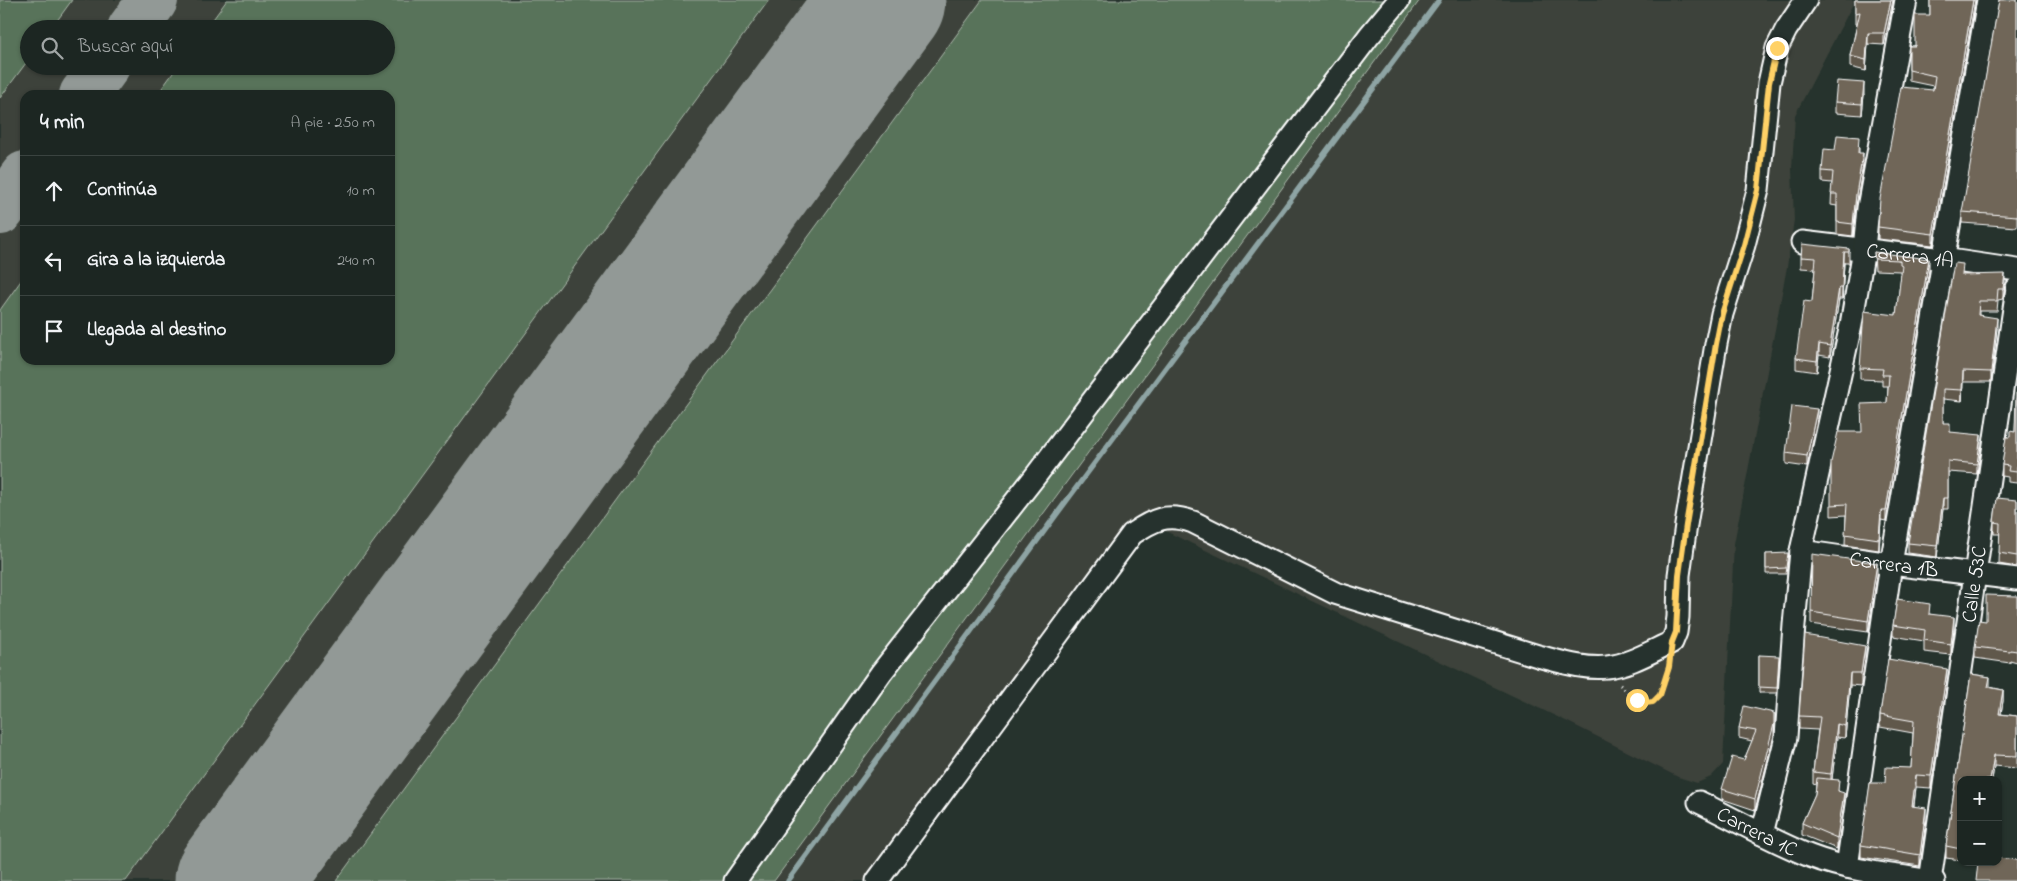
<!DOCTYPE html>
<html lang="es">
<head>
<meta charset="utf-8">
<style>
	:root { --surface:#1c2622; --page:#29322f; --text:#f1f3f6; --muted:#a0a5a5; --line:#3a4340 }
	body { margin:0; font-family:"Indie Flower",sans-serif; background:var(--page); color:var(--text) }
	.controls { position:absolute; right:15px; bottom:15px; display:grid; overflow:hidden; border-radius:10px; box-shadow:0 1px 4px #0004 }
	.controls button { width:45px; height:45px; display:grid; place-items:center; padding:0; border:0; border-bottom:1px solid var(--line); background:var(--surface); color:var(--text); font:25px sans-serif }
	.stop { position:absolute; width:15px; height:15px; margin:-11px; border:4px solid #ffd166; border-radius:50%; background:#fff }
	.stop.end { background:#ffd166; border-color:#fff; box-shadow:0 1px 5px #0008 }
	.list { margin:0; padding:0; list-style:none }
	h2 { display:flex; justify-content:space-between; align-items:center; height:65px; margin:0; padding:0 20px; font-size:21px }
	h2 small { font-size:16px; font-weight:400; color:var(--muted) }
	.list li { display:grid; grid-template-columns:32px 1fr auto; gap:15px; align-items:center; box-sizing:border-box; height:70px; padding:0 20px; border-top:1px solid var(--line) }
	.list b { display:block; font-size:19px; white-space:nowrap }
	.list em { font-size:16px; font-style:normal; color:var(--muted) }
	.icon { flex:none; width:28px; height:28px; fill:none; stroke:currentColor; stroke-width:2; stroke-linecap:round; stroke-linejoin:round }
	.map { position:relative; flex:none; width:2017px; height:881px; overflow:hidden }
	.search { position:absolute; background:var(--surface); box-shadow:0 1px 4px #0004; left:20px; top:20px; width:375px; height:55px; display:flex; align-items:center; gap:12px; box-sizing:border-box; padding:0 18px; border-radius:28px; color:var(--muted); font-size:19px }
	.panel { position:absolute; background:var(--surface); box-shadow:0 1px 4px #0004; left:20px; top:90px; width:375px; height:275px; border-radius:15px }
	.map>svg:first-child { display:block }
</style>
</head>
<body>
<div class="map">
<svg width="2017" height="881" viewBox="0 0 2017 881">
	<rect width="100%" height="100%" fill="#26332d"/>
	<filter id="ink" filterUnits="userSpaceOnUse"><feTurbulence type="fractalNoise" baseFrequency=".02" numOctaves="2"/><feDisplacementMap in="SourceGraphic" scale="10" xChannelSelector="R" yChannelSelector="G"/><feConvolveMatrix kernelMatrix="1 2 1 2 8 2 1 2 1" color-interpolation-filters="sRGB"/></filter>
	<g filter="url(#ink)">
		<!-- built -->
		<path fill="#3c423a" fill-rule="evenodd" d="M 0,0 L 1855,0 L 1795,115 L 1792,169 L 1794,220 L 1787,267 L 1734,544 L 1723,764 L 1711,777 L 1697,783 L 1678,777 L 1568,722 L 1163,530 L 1153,528 L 1145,532 L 889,881 L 0,881 ZM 29,29 L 386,29 L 386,66 L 29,66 ZM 25,95 L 390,95 L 390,360 L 25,360 Z"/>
		<!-- green -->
		<g fill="#58735a" stroke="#acb9ac">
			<polygon points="0,0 72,0 51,29 29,29 29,59 0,98"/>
			<polygon points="227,0 769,0 126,881 0,881 0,310 25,275 25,360 390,360 390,95 157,95 178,66 386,66 386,29 206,29"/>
			<polygon points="982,0 1420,0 774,881 336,881"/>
		</g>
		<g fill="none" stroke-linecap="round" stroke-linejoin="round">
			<!-- stream -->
			<polyline stroke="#8ea4a4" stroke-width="5.5" points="788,881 1059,511 1439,0"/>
			<!-- taxiway -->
			<g stroke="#929996" stroke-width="50">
				<polyline points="132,29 153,0"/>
				<polyline points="84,95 105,66"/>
				<polyline points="0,210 25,176"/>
			</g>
			<!-- runway -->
			<polyline stroke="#929996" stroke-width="125" points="237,881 883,0"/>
			<defs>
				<g id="minor">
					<path id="s1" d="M 1802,242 L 1943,259 L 2017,270"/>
					<path id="s2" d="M 1801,551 L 1891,564 L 2017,579"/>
					<path id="s3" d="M 1699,802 C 1736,820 1772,841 1810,856 C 1849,871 1893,875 1934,881"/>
					<polyline points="1762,834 1786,737 1794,625 1801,551 1851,325 1864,249 1868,208 1906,0"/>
					<polyline points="1847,867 1891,564 1988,0"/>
					<polyline points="735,881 881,673 1037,474 1369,36 1399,0"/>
					<path d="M 877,881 L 1132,534 C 1154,519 1167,513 1193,522 L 1335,593 L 1538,656 C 1558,661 1586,670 1607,667 C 1629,665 1652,651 1672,642 L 1676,632 L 1678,617 L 1679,575 L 1686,525 L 1716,344 L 1722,314 L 1744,245 L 1758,190 L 1769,83 L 1777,48 L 1786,30 L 1806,0"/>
					<path id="s4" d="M 1930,881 L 2017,288"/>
				</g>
			</defs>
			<!-- minor casing -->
			<use href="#minor" stroke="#fff" stroke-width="25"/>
			<!-- path -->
			<path stroke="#fff" stroke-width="3" stroke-dasharray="1 4" stroke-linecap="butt" d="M 1620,685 C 1626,690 1631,697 1638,701 C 1659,713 1666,679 1669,665"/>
			<!-- minor -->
			<use href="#minor" stroke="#26332d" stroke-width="21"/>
		</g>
		<!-- wall -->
		<g fill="#60584c" stroke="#fff">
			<polygon points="1855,0 1893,0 1884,45 1868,44 1866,71 1850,67 1850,56 1857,24 1855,24"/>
			<polygon points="1930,0 1975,0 1933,245 1878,239 1878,227 1933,90 1933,86 1909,81 1909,46 1915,46 1930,15"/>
			<polygon points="2017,0 2017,227 1962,223 1962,212"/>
			<polygon points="1864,95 1862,115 1835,113 1835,102"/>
			<polygon points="1859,148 1859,153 1863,164 1856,206 1853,236 1837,234 1837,206 1831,205 1832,183 1822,182 1822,171 1835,150"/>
			<polygon points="1849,249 1849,263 1844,263 1842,299 1839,299 1830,357 1819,355 1817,372 1796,369 1796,358 1812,302 1815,269 1801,268 1801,257"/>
			<polygon points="1874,252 1929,270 1886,521 1881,520 1879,550 1845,545 1846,515 1831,516 1831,505 1862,432 1887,403 1888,386 1882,386 1882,380 1860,379 1860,368 1896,315 1901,275 1900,275 1900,271 1875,270"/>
			<polygon points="1963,275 2005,284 2003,299 1998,300 1997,311 1979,311 1979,315 1997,328 1991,382 1963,382 1962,401 1943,399 1943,423 1950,432 1981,446 1977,474 1948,472 1948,509 1943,509 1937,557 1908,553 1908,543"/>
			<polygon points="2017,393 2017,483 2008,482 2008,477 2002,476 2002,465 2010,437 2015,432"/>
			<polygon points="1817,421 1807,467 1786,464 1786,453"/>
			<polygon points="2017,500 2017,567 1999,564 2000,534 1994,534 1994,522"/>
			<polygon points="1766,554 1788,559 1786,574 1766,574"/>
			<polygon points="1877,575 1868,632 1811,624 1811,612"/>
			<polygon points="2017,596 2017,663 2010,661 2010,663 1975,658 1975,647 1986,621"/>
			<polygon points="1930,614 1954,628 1951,655 1924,652 1924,641 1893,636 1893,625"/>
			<polygon points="1759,655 1779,661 1777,693 1759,693"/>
			<polygon points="1865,659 1861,686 1850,685 1845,738 1837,737 1832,779 1839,792 1844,804 1837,849 1802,835 1802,823 1815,794 1816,785 1813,784 1813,772 1818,730 1799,729 1799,716"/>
			<polygon points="1971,674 1990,677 1990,687 2003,690 2003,701 2001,714 2017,716 2017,768 1994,766 1992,780 1961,780 1961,860 1946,858 1946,846"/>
			<polygon points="1947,681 1931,788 1916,787 1914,806 1926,820 1920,866 1861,857 1861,845 1885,783 1911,768 1913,733 1880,727 1880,715"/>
			<polygon points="1774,723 1774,735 1755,810 1722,799 1722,789 1744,760 1752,741 1739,738 1739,728"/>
		</g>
		<!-- shaded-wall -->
		<g fill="#4e473e" stroke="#fff">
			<polygon points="1891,0 1893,0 1884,45 1884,33"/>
			<polygon points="1973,0 1975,0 1933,245 1933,234"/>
			<polygon points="1868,33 1868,44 1866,71 1866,60"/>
			<polygon points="1864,83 1864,95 1862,115 1862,104"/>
			<polygon points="1863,153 1863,164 1856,206 1853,236 1853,224 1856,194"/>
			<polygon points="1844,252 1844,263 1842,299 1842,288"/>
			<polygon points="1929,259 1929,270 1886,521 1886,510"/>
			<polygon points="2005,274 2005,284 2003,299 2003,289"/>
			<polygon points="1839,288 1839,299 1830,357 1830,346"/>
			<polygon points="1997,318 1997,328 1991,382 1991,372"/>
			<polygon points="1819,344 1819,355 1817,372 1817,361"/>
			<polygon points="1963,371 1963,382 1962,401 1962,390"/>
			<polygon points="1817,409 1817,421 1807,467 1807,456"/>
			<polygon points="1981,435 1981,446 1977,474 1977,464"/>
			<polygon points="1943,498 1943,509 1937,557 1937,546"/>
			<polygon points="1881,510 1881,520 1879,550 1879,539"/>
			<polygon points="1877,563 1877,575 1868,632 1868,621"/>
			<polygon points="1954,617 1954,628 1951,655 1951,644"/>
			<polygon points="1865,646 1865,659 1861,686 1861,673"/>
			<polygon points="1947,669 1947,681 1931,788 1931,776"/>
			<polygon points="1850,673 1850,685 1845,738 1845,726"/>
			<polygon points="2003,690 2003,701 1999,725 1999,714"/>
			<polygon points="1774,713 1774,735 1755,810 1755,799"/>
			<polygon points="1837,724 1837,737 1831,787 1831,774"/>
			<polygon points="1994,755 1994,766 1992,780 1990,780"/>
			<polygon points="1916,775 1916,787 1912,818 1912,806"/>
			<polygon points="1844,793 1844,804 1837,849 1837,838"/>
			<polygon points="1926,808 1926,820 1920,866 1920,855"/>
		</g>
		<!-- building -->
		<g fill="#706658" stroke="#fff">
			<polygon points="1855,0 1891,0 1884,33 1868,33 1866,60 1850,56 1860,12 1855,13"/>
			<polygon points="1930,0 1973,0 1933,234 1878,227 1880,199 1901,87 1933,90 1935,76 1909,70 1909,46 1915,46 1915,15 1930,15"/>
			<polygon points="1999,0 2017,0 2017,216 1962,212"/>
			<polygon points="1837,81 1864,83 1862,104 1835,102"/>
			<polygon points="1837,135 1859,137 1858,153 1863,153 1856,194 1853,224 1837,222 1837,194 1831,194 1833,172 1822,171 1824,149 1835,150"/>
			<polygon points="1802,244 1849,249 1849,252 1844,252 1842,288 1839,288 1830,346 1819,344 1817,361 1796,358 1804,301 1812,302 1816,258 1801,257"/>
			<polygon points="1874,252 1929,259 1886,510 1881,510 1879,539 1845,534 1847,504 1831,505 1831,462 1838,432 1862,432 1861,404 1887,403 1889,375 1882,375 1883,369 1860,368 1864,311 1896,315 1902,265 1900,264 1900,260 1875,259"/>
			<polygon points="1954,263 1963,264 1962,275 2005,274 2003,289 1998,289 1997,301 1979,301 1978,315 1997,318 1991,372 1963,371 1962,390 1943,389 1943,423 1950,423 1950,432 1981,435 1977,464 1948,461 1948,498 1943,498 1937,546 1908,543"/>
			<polygon points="2016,393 2017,393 2017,472 2008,471 2009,466 2002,465 2006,437 2010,437 2010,431 2015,432"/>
			<polygon points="1792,406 1817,409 1807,456 1786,453"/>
			<polygon points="1997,498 2017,500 2017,556 1999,553 2000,523 1994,522"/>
			<polygon points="1788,553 1786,568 1766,569 1766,554"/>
			<polygon points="1812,554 1877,563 1868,621 1811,612"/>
			<polygon points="1986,595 2017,596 2017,651 2010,650 2010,651 1975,647 1979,620 1986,621"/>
			<polygon points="1897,599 1930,604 1929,614 1954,617 1951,644 1924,640 1925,630 1893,625"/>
			<polygon points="1805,635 1865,646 1861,673 1850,673 1845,726 1837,724 1831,774 1813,772 1820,717 1799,716"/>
			<polygon points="1759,655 1779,656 1777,688 1759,687"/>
			<polygon points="1888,659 1947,669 1931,776 1916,775 1912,806 1926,808 1920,855 1861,845 1870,783 1885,783 1886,767 1911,768 1914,721 1880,715"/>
			<polygon points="1971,674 1990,677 1988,687 2003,690 1999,714 2017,716 2017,756 1994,755 1990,780 1961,780 1961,849 1946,846"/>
			<polygon points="1744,706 1774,713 1774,724 1755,799 1722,789 1732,757 1744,760 1756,731 1739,728"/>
			<polygon points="1817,778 1839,780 1838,791 1844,793 1837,838 1802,823 1815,794"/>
			<polygon points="1998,858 2017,860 2017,881 1976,881 1978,862 1998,862"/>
		</g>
	</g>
	<g fill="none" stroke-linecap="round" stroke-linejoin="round" filter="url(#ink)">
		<!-- route -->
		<polyline stroke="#ffd166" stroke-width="6" points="1637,700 1644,703 1653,702 1660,695 1669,667 1672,642 1676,632 1679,575 1686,525 1716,344 1722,314 1744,245 1758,190 1769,83 1777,48"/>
	</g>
	<g text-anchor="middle" stroke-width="4" stroke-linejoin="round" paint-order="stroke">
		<!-- street labels -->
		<g font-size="21" fill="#fff" stroke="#26332d">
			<text dy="7" stroke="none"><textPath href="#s1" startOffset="109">Carrera 1A</textPath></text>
			<text dy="7" stroke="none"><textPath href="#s2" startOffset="94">Carrera 1B</textPath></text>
			<text dy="7" stroke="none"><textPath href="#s4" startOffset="300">Calle 53C</textPath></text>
			<text dy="7" stroke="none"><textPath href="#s3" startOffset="65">Carrera 1C</textPath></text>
		</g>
	</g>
</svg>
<div class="controls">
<button>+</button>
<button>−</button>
</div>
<div class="stop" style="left:1637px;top:700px"></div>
<div class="stop end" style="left:1777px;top:48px"></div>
<div class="search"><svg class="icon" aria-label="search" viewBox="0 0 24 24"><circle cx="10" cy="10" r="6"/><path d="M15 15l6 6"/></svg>Buscar aquí</div>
<section class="panel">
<h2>4 min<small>A pie · 250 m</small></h2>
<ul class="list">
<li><svg class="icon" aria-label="ahead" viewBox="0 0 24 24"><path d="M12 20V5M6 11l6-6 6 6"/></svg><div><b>Continúa</b></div><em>10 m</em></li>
<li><svg class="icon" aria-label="left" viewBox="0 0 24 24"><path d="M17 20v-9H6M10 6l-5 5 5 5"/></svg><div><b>Gira a la izquierda</b></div><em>240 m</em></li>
<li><svg class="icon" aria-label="arrive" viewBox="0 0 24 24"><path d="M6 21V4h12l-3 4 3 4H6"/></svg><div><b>Llegada al destino</b></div></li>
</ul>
</section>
</div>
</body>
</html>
